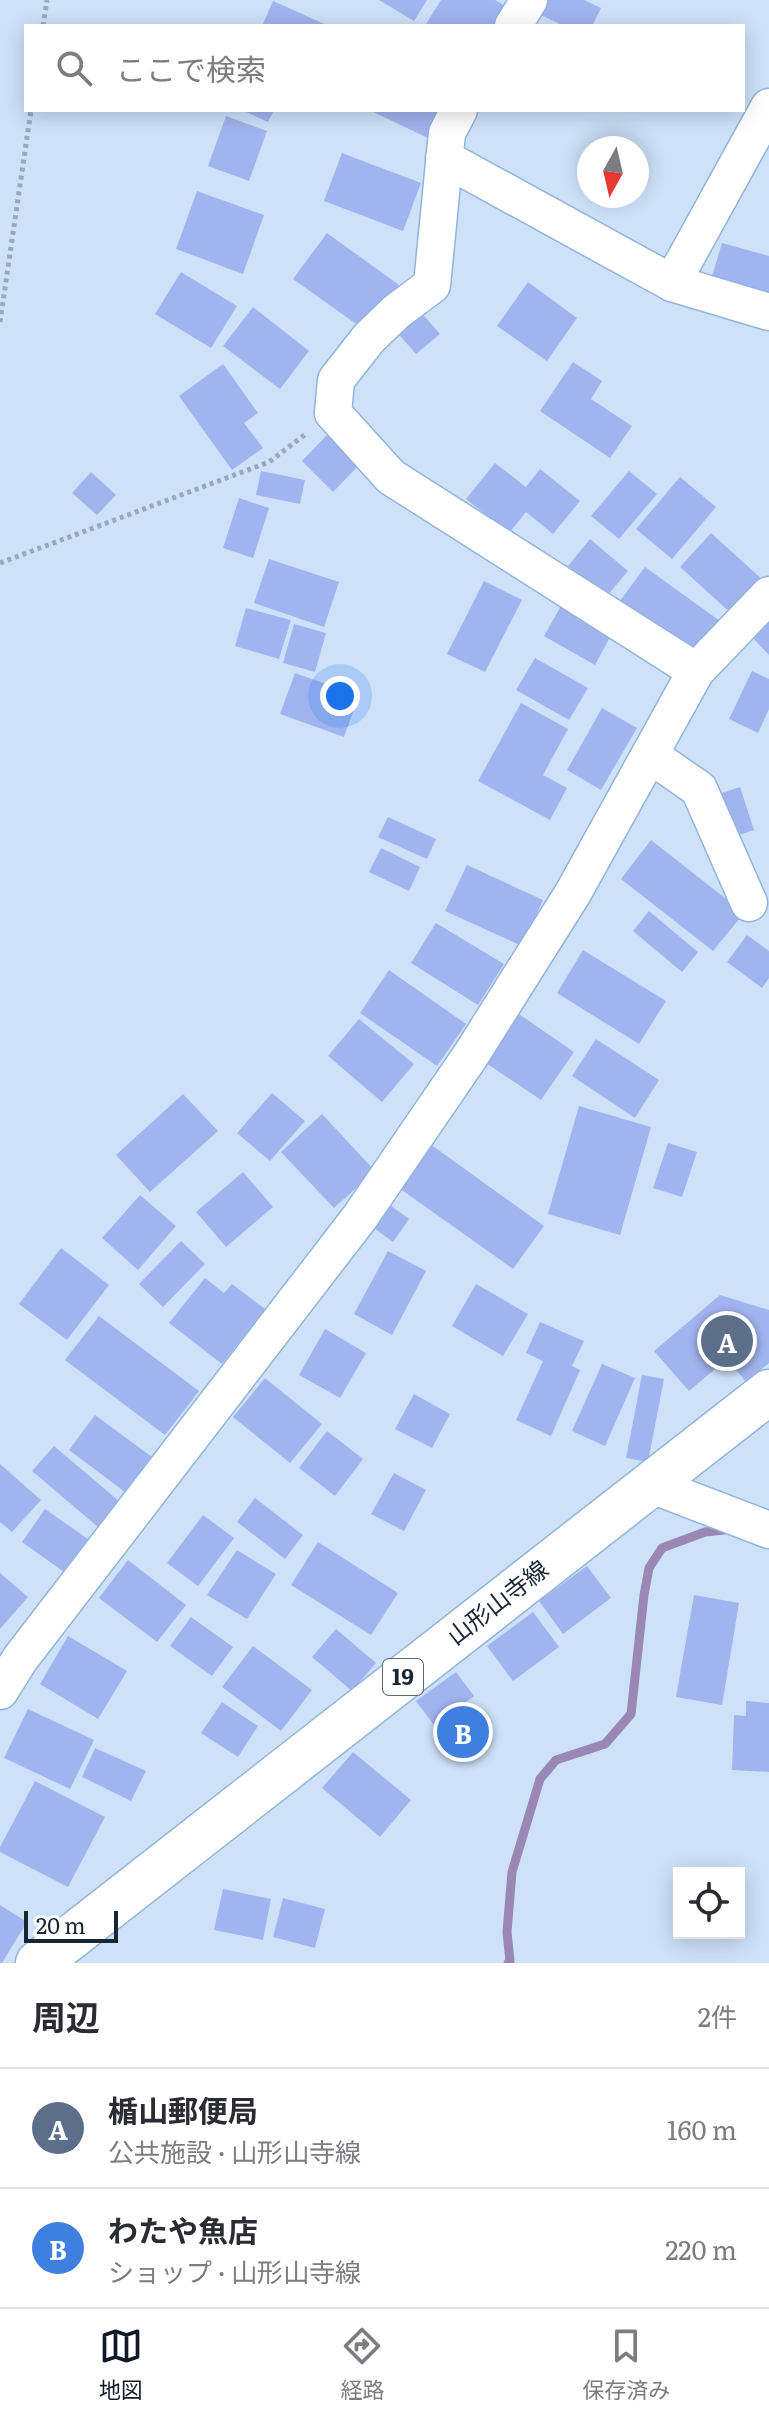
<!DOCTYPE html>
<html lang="ja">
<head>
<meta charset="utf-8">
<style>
	:root { --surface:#fff; --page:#f2f2f3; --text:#2b2b33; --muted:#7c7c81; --line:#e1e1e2; --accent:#111827 }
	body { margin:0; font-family:Literata,"Noto Sans JP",serif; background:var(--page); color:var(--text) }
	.controls { position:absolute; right:24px; bottom:24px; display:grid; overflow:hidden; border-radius:0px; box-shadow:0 4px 20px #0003 }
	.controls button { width:72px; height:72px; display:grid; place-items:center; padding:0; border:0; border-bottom:2px solid var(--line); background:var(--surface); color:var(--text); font:40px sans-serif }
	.compass { position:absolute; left:577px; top:136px; width:72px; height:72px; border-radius:50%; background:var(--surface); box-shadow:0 4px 20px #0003; rotate:188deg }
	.scale { position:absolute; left:24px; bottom:20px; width:94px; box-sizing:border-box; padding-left:8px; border:4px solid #192634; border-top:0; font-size:22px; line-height:28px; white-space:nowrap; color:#192634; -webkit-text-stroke:6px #fff; paint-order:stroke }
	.you { position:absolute; left:340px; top:696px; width:28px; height:28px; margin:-20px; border:6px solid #fff; border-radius:50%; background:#1a73e8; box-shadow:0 0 0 12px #1a73e833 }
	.badge { display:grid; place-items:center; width:52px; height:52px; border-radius:50%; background:var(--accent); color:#fff; font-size:26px; font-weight:700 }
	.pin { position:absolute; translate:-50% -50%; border:4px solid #fff; box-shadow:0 2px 8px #0006 }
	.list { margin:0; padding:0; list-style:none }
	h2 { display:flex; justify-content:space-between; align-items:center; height:104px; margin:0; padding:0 32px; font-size:34px }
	h2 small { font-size:26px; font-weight:400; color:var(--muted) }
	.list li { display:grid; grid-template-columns:52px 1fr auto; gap:24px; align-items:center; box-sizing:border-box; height:120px; padding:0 32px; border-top:2px solid var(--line) }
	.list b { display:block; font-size:30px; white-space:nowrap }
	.list p { margin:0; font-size:26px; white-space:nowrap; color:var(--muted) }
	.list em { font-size:26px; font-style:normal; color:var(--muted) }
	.icon { flex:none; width:44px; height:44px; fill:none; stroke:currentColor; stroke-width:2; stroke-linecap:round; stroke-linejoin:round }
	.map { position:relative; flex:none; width:769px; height:1963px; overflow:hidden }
	.search { position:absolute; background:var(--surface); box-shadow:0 4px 20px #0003; left:24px; right:24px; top:24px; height:88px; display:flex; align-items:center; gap:20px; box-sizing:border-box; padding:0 28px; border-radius:0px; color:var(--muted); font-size:30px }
	.sheet { height:344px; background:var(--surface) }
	nav { display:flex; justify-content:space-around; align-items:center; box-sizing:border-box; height:112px; border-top:2px solid var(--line); background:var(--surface); font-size:22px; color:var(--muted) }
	nav a { display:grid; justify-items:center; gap:4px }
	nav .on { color:var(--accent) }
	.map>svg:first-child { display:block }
</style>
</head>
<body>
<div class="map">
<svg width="769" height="1963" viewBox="0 0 769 1963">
	<rect width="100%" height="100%" fill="#cde2f9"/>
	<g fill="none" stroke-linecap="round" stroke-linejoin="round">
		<!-- stream -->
		<polyline stroke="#9b87b3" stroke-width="9" points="508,1963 510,1961 507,1932 512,1872 540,1779 556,1760 605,1744 631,1714 644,1595 649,1568 662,1548 705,1532 724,1530"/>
	</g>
	<!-- building -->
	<g fill="#a2b4ef">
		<polygon points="379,0 427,0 414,21"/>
		<polygon points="441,0 495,0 509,8 497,26 430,26 426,24"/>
		<polygon points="546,0 584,0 601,8 592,26 564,26 539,14"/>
		<polygon points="273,1 329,26 262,26"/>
		<polygon points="242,110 274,110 268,122"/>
		<polygon points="369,110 442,110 428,138"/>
		<polygon points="226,116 267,131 249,181 208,166"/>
		<polygon points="342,153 421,183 403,231 324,201"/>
		<polygon points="197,191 264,215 243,274 176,249"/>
		<polygon points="327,233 399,285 366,331 293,279"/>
		<polygon points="722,243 769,256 769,303 709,286"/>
		<polygon points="181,272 237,306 211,348 155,314"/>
		<polygon points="528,282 577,318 547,361 497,326"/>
		<polygon points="253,307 309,351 280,389 223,346"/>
		<polygon points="419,310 440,334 416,354 395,330"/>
		<polygon points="573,362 602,381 591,399 632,426 610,458 540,411"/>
		<polygon points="223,364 258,413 244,423 263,448 232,470 179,396"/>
		<polygon points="327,435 358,466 333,492 302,461"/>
		<polygon points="495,463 526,487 540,469 580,501 553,534 526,512 509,533 466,499"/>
		<polygon points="261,471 305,480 300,504 256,495"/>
		<polygon points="629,471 657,494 619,539 591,516"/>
		<polygon points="91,472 116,495 97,515 72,493"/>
		<polygon points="680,477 716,507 672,559 636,529"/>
		<polygon points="239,498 269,508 253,558 223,548"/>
		<polygon points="711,533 764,581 733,615 680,567"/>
		<polygon points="590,539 628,571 606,597 568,566"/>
		<polygon points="269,559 339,582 324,627 254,603"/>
		<polygon points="645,567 720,621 692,659 617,605"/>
		<polygon points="484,581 522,600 485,672 447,654"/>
		<polygon points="565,599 615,628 595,665 544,636"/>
		<polygon points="246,608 291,620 279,659 235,646"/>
		<polygon points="769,619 769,655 751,636"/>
		<polygon points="294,624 326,633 315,672 283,663"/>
		<polygon points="535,658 588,688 569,720 516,690"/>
		<polygon points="752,671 769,679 769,709 758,733 729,719"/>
		<polygon points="295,673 359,696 344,737 280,714"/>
		<polygon points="521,703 568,729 543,775 567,788 550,820 478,781"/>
		<polygon points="602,708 637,728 601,790 567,770"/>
		<polygon points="740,787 754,830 730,838 716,795"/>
		<polygon points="388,817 436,839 427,859 378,837"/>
		<polygon points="651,840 744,913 713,951 621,879"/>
		<polygon points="381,848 420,867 409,891 369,872"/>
		<polygon points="467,865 543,900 522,946 445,911"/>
		<polygon points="649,911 698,952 682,972 633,931"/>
		<polygon points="436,923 504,964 478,1005 411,963"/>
		<polygon points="747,935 769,951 769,978 762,988 727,962"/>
		<polygon points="583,950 666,1001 639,1044 557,993"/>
		<polygon points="389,970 466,1024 437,1066 360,1013"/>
		<polygon points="516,1012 574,1052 541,1100 483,1061"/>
		<polygon points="359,1019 414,1064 382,1102 328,1056"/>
		<polygon points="596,1039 659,1080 635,1118 572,1076"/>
		<polygon points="272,1093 305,1121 270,1161 237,1133"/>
		<polygon points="183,1094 218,1131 150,1192 116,1155"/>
		<polygon points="579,1106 651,1127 620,1235 548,1214"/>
		<polygon points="322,1114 375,1171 334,1208 281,1152"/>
		<polygon points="668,1143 697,1152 682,1197 653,1188"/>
		<polygon points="430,1144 544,1226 513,1269 399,1188"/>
		<polygon points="243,1172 273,1207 226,1247 196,1212"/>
		<polygon points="140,1195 176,1226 138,1270 102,1238"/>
		<polygon points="383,1200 409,1219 393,1242 367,1223"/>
		<polygon points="181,1241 205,1264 163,1307 139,1284"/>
		<polygon points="61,1248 109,1285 67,1340 19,1304"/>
		<polygon points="388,1251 426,1271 392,1335 354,1314"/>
		<polygon points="205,1278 224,1293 232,1284 265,1309 222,1364 169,1323"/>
		<polygon points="476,1284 528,1314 503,1356 452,1326"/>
		<polygon points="720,1295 769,1310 769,1363 746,1382 727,1359 689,1391 654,1351"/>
		<polygon points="99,1316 199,1391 165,1435 65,1360"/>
		<polygon points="540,1322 584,1341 572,1366 580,1370 551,1436 516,1420 543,1361 526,1353"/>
		<polygon points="325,1329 366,1353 340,1398 299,1375"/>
		<polygon points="602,1364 635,1378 605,1446 572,1431"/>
		<polygon points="642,1375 664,1379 648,1462 626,1458"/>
		<polygon points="265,1378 322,1424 290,1463 233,1417"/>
		<polygon points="414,1394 450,1414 432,1448 395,1429"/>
		<polygon points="95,1415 152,1457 125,1492 69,1450"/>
		<polygon points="327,1431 363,1459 335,1496 299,1468"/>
		<polygon points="54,1446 120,1502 98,1527 32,1471"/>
		<polygon points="0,1464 41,1500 12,1532 0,1522"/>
		<polygon points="394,1473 426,1490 404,1531 371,1514"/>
		<polygon points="255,1498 303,1535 285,1559 237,1522"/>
		<polygon points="45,1509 88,1539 64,1572 22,1542"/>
		<polygon points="203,1515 234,1538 198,1586 167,1563"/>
		<polygon points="318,1542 398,1593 371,1635 291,1585"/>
		<polygon points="237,1550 276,1574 247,1619 207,1595"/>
		<polygon points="128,1560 186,1605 157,1642 99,1598"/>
		<polygon points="587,1566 611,1598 563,1634 539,1601"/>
		<polygon points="0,1573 28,1597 0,1629"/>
		<polygon points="694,1595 739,1603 722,1705 676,1697"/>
		<polygon points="533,1612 559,1647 513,1681 487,1646"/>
		<polygon points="191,1617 233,1647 212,1676 170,1646"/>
		<polygon points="336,1629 376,1663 352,1691 312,1657"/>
		<polygon points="68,1636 127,1671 98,1719 40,1684"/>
		<polygon points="253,1646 312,1690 281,1731 222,1687"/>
		<polygon points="456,1672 474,1696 434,1725 416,1701"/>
		<polygon points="746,1701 769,1703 769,1772 732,1770 734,1715 746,1716"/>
		<polygon points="222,1702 258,1726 238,1757 201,1733"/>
		<polygon points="28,1709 94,1740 70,1789 4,1758"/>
		<polygon points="95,1748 146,1771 131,1801 82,1777"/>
		<polygon points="353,1752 411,1800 380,1837 322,1788"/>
		<polygon points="35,1781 105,1817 68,1887 0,1852 0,1847"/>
		<polygon points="223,1889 271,1899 263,1940 214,1930"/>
		<polygon points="283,1898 325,1909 315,1948 273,1937"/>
		<polygon points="0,1905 27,1922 2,1963 0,1963"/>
	</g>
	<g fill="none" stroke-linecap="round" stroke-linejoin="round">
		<defs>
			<g id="minor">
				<polyline points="513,26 529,0"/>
				<polyline points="459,110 447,133 432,285 396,312 369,338 336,380 333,413 391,477 696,671"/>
				<polyline points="444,158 672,283 769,312"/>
				<polyline points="672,283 769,107"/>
				<polyline points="650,755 699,789 749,903"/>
				<polyline points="649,1484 769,1530"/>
				<polyline points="0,1691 20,1659 360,1217 471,1055 573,893 696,671 769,595"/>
			</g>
			<polyline id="major" points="38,1963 769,1392"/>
		</defs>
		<!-- minor casing -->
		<use href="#minor" stroke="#93b4da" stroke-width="39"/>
		<!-- major casing -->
		<use href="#major" stroke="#93b4da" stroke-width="47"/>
		<!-- path -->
		<g stroke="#97a9bd" stroke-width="5" stroke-dasharray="4 4" stroke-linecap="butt">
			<polyline points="43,26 47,0"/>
			<polyline points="0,322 31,110"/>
			<polyline points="0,563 269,462 307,433"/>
		</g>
		<!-- minor -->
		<use href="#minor" stroke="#fff" stroke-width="36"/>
		<!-- major -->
		<use href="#major" stroke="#fff" stroke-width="44"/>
	</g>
	<g text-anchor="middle" stroke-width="6" stroke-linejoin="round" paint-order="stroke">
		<!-- shield labels -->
		<rect fill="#fff" stroke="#5e6771" stroke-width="2" x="383" y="1659" width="40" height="36" rx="6"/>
		<g font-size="22" font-weight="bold" fill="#192634">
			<text x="403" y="1685">19</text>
		</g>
		<!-- street labels -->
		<g font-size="24" fill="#192634" stroke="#fff">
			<text transform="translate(498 1603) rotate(-38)" y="8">山形山寺線</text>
		</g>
	</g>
</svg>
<div class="controls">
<button><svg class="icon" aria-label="locate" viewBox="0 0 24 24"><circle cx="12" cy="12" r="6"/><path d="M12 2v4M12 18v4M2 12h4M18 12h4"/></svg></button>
</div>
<svg class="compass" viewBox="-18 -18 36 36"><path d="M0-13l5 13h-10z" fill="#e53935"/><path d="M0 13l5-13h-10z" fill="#7c7c81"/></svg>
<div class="scale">20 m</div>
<div class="you"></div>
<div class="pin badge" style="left:727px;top:1341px;background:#5c6f8a">A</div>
<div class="pin badge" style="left:463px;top:1732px;background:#3f7fe0">B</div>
<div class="search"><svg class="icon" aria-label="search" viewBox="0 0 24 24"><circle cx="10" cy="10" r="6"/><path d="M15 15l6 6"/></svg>ここで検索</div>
</div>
<section class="sheet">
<h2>周辺<small>2件</small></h2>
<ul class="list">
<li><span class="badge" style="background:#5c6f8a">A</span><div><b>楯山郵便局</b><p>公共施設 · 山形山寺線</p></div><em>160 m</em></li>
<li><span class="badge" style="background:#3f7fe0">B</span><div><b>わたや魚店</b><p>ショップ · 山形山寺線</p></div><em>220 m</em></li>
</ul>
</section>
<nav>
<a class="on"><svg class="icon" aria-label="map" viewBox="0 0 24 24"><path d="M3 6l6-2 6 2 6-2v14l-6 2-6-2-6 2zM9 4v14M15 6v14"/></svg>地図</a>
<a><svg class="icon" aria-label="directions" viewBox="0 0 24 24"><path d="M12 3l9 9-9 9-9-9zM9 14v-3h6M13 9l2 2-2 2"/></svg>経路</a>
<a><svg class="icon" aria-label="saved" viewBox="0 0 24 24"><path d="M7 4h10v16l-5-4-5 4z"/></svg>保存済み</a>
</nav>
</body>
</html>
